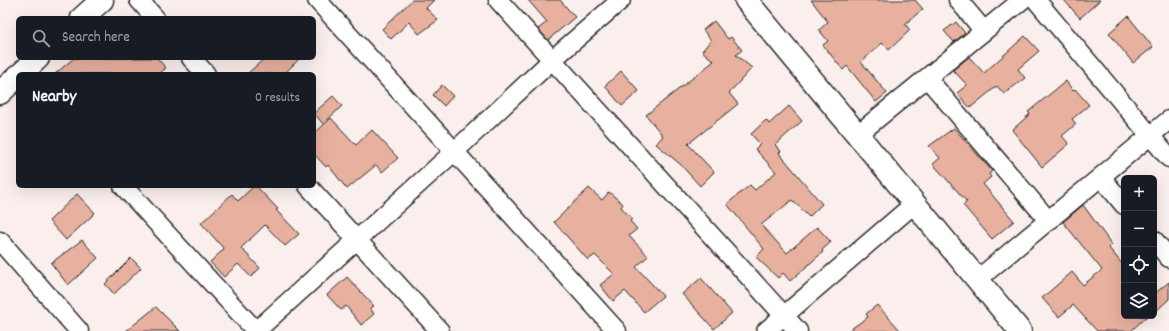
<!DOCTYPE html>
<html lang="en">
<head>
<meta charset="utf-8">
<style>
	:root { --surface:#171b24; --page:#20242c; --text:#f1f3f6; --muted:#9ea1a6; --line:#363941 }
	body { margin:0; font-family:Dekko,sans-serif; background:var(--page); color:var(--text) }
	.controls { position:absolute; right:12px; bottom:12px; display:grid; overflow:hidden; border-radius:6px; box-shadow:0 4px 16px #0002 }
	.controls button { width:36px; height:36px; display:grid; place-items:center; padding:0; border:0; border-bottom:1px solid var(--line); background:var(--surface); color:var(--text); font:20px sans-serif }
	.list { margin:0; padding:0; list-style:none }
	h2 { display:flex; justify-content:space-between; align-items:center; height:52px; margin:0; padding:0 16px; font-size:17px }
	h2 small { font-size:13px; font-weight:400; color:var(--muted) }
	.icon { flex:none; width:22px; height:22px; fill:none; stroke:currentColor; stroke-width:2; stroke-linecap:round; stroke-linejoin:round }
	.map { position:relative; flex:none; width:1169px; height:331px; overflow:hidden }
	.search { position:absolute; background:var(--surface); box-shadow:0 4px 16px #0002; left:16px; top:16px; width:300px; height:44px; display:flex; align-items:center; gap:10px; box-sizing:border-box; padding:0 14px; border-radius:6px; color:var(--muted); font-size:15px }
	.panel { position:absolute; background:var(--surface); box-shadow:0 4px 16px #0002; left:16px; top:72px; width:300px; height:116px; border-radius:6px }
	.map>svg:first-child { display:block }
</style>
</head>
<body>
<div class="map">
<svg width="1169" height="331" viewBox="0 0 1169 331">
	<rect width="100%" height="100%" fill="#faefec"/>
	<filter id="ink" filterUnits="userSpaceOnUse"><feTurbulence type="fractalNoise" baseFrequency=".025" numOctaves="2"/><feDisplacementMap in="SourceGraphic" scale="8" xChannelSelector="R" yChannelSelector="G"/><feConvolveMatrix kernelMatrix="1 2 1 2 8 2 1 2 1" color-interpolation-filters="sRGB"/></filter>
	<g filter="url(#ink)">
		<!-- building -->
		<g fill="#e8b09f" stroke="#2b2b2b">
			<polygon points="412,0 434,0 426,8 438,20 419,34 409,22 391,39 382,29"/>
			<polygon points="528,0 560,0 575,17 548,40 538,29 547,22"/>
			<polygon points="811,0 915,0 923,9 905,24 910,30 889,50 882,43 861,62 887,93 876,102 847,66 843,70 823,45 828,41 819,30 828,22"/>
			<polygon points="1064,0 1100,0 1080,18"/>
			<polygon points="1128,16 1153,47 1133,63 1109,33"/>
			<polygon points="714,21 728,39 731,37 742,50 736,55 752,68 729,93 738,104 688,144 714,172 700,186 680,164 656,144 663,136 646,115 714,61 702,51 711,40 703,30"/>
			<polygon points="956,22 965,33 954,42 944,31"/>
			<polygon points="1025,36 1039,51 1018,69 1025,78 1004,94 997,86 970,108 957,93 967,85 953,70 969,57 984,73"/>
			<polygon points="74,58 157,58 166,68 159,74 55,74"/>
			<polygon points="265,58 300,58 284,74 247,74"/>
			<polygon points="621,71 639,91 622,106 605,86"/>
			<polygon points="1066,81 1073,91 1075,89 1089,105 1072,119 1076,124 1062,136 1069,144 1042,167 1012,130 1030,114 1028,112"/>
			<polygon points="442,85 453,96 444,106 433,95"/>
			<polygon points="333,96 342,106 323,124 314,113"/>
			<polygon points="789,106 802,121 775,145 781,151 779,153 822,204 809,217 792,200 761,225 787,253 817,227 831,242 822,250 823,252 790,281 783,273 778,278 756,257 764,249 727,204 750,185 755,190 776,172 755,149 760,144 751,134 766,120 769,124"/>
			<polygon points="331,118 356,145 372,130 398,158 382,172 376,165 347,189 328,165 326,167 314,154 314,134"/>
			<polygon points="954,128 992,171 989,174 991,177 983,184 1014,221 992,239 963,205 967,202 933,164 940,158 929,146"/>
			<polygon points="254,186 256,186 278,209 276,210 299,234 285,246 265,225 241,248 260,268 251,277 238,264 224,277 210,262 224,249 201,223 232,194 238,201"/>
			<polygon points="589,188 602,200 609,192 623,204 621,207 632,219 630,221 637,229 629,236 648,256 636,267 663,296 644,312 625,291 613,301 600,285 614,274 595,255 588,260 554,222"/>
			<polygon points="77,194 95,213 66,240 49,221"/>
			<polygon points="1083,205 1112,245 1109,248 1124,266 1124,316 1147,316 1131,331 1097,331 1073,305 1059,317 1042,298 1072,272 1083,285 1102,270 1063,222"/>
			<polygon points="82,240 98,258 68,285 51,263"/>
			<polygon points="131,258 141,268 114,294 105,284"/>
			<polygon points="347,277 374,306 370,308 374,314 361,325 346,306 341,310 327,295"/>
			<polygon points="701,278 732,313 714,329 682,294"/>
			<polygon points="1169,282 1169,299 1154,313 1154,294"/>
			<polygon points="877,305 901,331 848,331 868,317 866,314"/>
			<polygon points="156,307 180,331 126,331"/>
		</g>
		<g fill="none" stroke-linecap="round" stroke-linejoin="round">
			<defs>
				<g id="minor">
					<polyline points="139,0 155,18"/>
					<polyline points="317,0 617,331"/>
					<polyline points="498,0 798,331"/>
					<polyline points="958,0 984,31"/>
					<polyline points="1036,0 1169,158"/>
					<polyline points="191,58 206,74"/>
					<polyline points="927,78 1049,221"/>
					<polyline points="857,135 1022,0"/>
					<polyline points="1101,177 1124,205"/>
					<polyline points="123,186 256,331"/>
					<polyline points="308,186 440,331"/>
					<polyline points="1154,240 1169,258"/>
					<polyline points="0,241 79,331"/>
					<polyline points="978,279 1169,120"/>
					<polyline points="256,331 455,151 553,59 621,0"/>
					<polyline points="766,331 914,204"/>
				</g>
				<g id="tertiary">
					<polyline points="746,0 1020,331"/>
					<polyline points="82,18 102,0"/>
					<polyline points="21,74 38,58"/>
					<polyline points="0,93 18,76"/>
				</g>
			</defs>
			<!-- minor casing -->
			<use href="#minor" stroke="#2b2b2b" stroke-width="21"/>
			<!-- tertiary casing -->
			<use href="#tertiary" stroke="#2b2b2b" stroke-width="25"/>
			<!-- minor -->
			<use href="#minor" stroke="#fff" stroke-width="18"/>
			<!-- tertiary -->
			<use href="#tertiary" stroke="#fff" stroke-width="22"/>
		</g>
	</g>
</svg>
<div class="controls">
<button>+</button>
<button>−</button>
<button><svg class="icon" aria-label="locate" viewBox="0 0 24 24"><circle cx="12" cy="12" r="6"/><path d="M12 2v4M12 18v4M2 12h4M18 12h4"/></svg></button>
<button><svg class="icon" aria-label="layers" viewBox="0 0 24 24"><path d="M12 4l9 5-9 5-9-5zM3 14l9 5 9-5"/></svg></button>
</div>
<div class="search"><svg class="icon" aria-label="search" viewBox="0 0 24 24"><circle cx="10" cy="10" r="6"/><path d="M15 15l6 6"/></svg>Search here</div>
<section class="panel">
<h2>Nearby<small>0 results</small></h2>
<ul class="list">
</ul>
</section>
</div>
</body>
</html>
